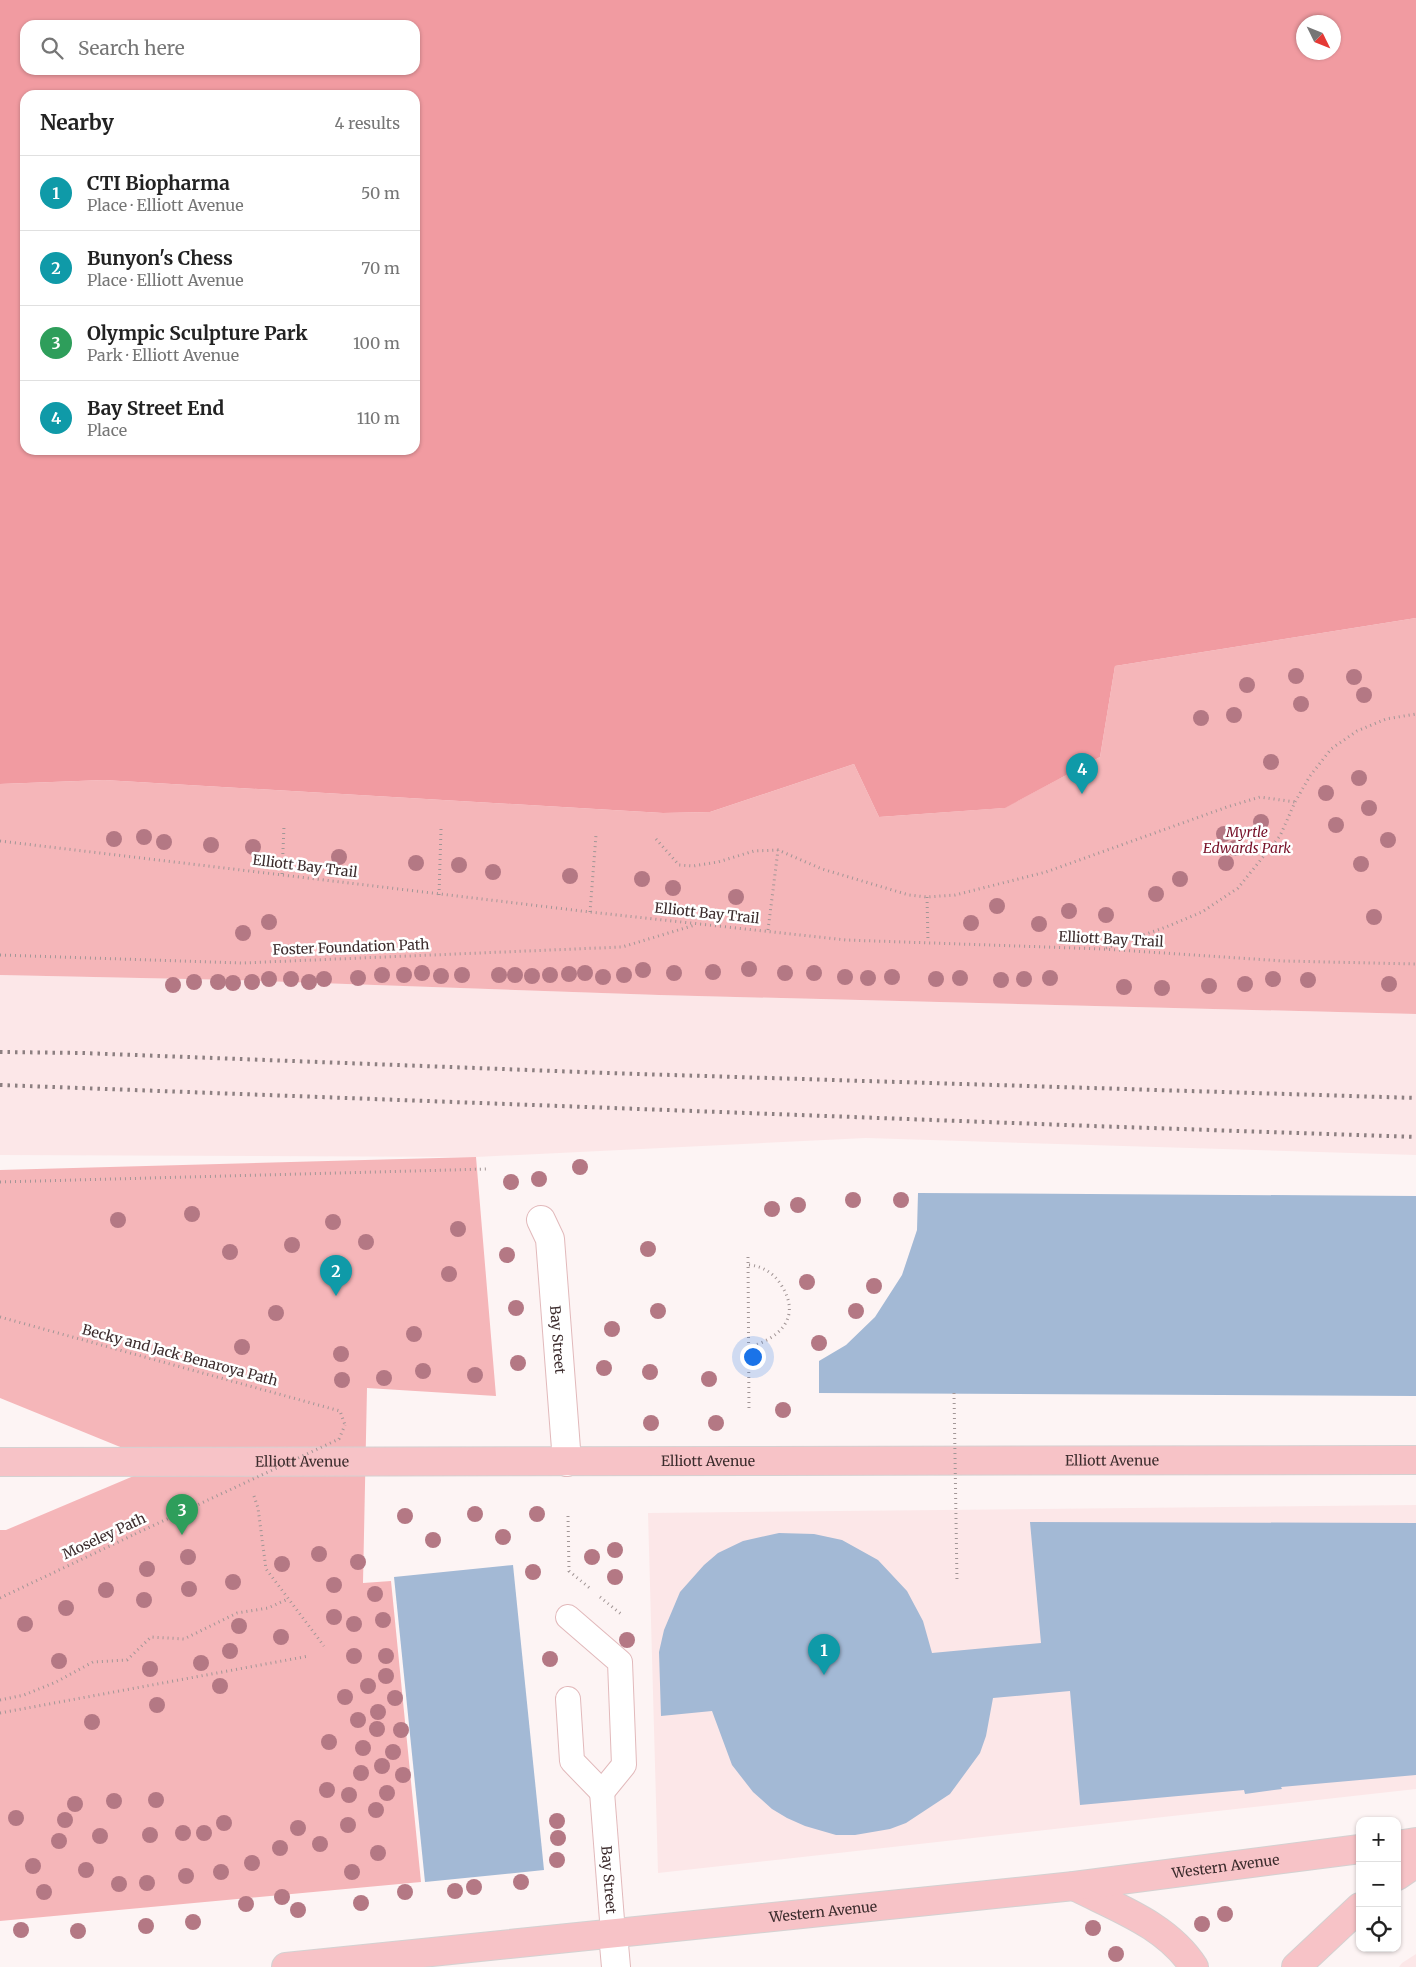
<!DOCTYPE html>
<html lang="en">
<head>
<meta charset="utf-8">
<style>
	:root { --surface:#fff; --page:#f2f2f2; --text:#222; --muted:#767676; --line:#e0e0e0; --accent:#0b8043 }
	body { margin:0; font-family:Merriweather,serif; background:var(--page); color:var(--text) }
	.controls { position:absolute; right:15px; bottom:15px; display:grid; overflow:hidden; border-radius:10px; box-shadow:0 1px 4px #0004 }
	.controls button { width:45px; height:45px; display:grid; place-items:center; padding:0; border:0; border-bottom:1px solid var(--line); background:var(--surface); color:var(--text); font:25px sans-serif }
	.compass { position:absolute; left:1296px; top:15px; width:45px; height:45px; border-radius:50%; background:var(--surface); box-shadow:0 1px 4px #0004; rotate:133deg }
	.you { position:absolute; left:752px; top:1356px; width:18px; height:18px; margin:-12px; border:4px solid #fff; border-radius:50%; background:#1a73e8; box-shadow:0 0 0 8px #1a73e833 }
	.badge { display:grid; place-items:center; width:32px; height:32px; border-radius:50%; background:var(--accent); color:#fff; font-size:16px; font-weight:700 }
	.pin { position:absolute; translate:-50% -41px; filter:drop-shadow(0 1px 2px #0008) }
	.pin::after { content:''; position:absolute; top:26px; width:18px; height:15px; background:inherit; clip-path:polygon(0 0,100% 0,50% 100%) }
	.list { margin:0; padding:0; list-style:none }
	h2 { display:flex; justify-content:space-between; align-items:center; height:65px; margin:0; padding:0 20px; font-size:21px }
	h2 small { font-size:16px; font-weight:400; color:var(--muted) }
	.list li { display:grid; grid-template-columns:32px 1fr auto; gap:15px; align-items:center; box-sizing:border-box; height:75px; padding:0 20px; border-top:1px solid var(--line) }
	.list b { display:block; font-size:19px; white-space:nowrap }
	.list p { margin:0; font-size:16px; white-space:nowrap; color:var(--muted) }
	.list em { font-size:16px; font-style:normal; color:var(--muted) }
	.icon { flex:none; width:28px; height:28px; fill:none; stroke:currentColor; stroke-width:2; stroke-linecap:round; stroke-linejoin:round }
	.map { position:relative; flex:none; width:1416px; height:1967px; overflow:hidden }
	.search { position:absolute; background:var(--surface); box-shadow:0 1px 4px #0004; left:20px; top:20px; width:400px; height:55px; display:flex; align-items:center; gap:12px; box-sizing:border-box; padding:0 18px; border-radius:15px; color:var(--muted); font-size:19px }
	.panel { position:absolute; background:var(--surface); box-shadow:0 1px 4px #0004; left:20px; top:90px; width:400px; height:365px; border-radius:15px }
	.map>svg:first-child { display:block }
</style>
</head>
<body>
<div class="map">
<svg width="1416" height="1967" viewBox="0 0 1416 1967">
	<rect width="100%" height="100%" fill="#fdf4f4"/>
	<!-- built -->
	<g fill="#fce7e8">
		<polygon points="0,975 234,980 659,995 1416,1014 1416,1155 866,1138 476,1157 0,1155"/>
		<polygon points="1416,1505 1416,1789 658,1873 648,1513"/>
		<polygon points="1416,1954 1416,1967 1399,1967 1402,1963"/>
	</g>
	<!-- green -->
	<g fill="#f5b6b9">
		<polygon points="1416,618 1416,1014 659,995 234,980 0,975 0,784 104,780 663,813 710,812 854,764 879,817 1004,808 1100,757 1115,666"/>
		<polygon points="476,1157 496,1396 367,1388 363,1583 391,1581 421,1882 0,1921 0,1530 6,1530 162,1464 0,1398 0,1170"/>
	</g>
	<!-- water -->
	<path fill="#f19ba1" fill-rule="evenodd" d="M 0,0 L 1416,0 L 1416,618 L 1115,666 L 1100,757 L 1005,808 L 879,817 L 854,764 L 710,812 L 663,813 L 104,780 L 0,784 ZM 1304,22 L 1334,22 L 1334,52 L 1304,52 ZM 25,25 L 415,25 L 415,70 L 25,70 ZM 25,95 L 415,95 L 415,450 L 25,450 Z"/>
	<!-- building -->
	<g fill="#a3b9d5">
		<polygon points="918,1193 1416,1196 1416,1396 819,1393 819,1361 846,1345 875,1317 902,1275 917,1230"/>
		<polygon points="1030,1522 1416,1523 1416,1775 1281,1787 1282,1789 1245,1794 1244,1790 1080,1805 1070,1691 993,1698 986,1736 980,1753 950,1794 906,1823 890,1829 855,1835 836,1835 805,1826 787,1818 772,1809 753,1792 732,1765 712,1711 661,1716 659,1652 664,1630 680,1592 704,1565 718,1553 743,1541 779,1533 814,1534 842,1540 878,1560 907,1591 923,1621 932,1653 1041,1643"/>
		<polygon points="513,1565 544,1870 425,1882 394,1577"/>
	</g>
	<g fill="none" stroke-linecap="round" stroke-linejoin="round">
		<defs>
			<g id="lane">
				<polyline points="568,1617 620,1662 624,1765 602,1792"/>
				<polyline points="568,1699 572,1761 602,1792"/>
				<path id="s1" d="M 602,1792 L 613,1933"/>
			</g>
			<g id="street">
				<path id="s2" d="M 541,1220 L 550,1239 L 567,1462"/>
				<polyline points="613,1933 616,1967"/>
			</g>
			<g id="primary">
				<path id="s3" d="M 0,1462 L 1416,1460"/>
				<polyline points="1397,1845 1416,1842"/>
				<polyline points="1397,1876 1416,1863"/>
				<path d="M 1074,1886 C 1117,1908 1167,1925 1194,1967"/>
				<path id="s4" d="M 286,1967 L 1074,1886 L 1360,1849"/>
				<polyline points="1296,1967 1360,1907"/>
			</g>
		</defs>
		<!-- lane casing -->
		<use href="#lane" stroke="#e2b9bb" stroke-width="26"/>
		<!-- street casing -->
		<use href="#street" stroke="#e2b9bb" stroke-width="30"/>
		<!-- primary casing -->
		<use href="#primary" stroke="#d4d1d1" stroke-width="30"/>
		<!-- path -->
		<g stroke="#a29696" stroke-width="3" stroke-dasharray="1 4" stroke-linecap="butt">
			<polyline points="656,839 679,865 693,866 718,862 754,851 778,850 822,869 909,895 927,897 955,895 1046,872 1227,807 1260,797 1295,802"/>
			<polyline points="0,841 590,912 846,940 1103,949 1284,961 1416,964"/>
			<polyline points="282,874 284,826"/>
			<polyline points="439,895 441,829"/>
			<polyline points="927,897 928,942"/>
			<polyline points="590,912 596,835"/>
			<polyline points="768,930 778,850"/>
			<polyline points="1106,948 1166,927 1202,912 1238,888 1280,836 1295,802 1310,776 1331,749 1357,731 1386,719 1416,714"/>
			<polyline points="0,955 242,963 622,947 695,925"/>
			<polyline points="0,1182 488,1169"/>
			<polyline points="748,1257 749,1412"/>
			<path d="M 749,1265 C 764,1266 776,1275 783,1288 C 801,1319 778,1339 749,1347"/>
			<polyline points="0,1317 340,1411 345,1425"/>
			<polyline points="254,1496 258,1508 266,1569 324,1646"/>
			<polyline points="568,1516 569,1571 592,1590"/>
			<polyline points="600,1597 621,1614"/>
			<polyline points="0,1598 135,1534"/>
			<polyline points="0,1700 24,1695 56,1682 93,1662 127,1660 151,1637 184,1639 237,1613 268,1608 288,1599"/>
			<polyline points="0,1713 309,1656"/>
		</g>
		<!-- lane -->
		<use href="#lane" stroke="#fff" stroke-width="24"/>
		<!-- street -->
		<use href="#street" stroke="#fff" stroke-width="28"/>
		<!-- primary -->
		<use href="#primary" stroke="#f7c3c7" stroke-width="28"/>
		<!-- rail -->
		<g stroke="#8c7f80" stroke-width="4" stroke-dasharray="2.5 5" stroke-linecap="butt">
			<polyline points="0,1052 82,1053 607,1073 1416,1098"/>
			<polyline points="0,1085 1093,1126 1416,1137"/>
		</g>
		<!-- path-bridge -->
		<g stroke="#a29696" stroke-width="3" stroke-dasharray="1 4" stroke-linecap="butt">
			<polyline points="954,1393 957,1582"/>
			<polyline points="135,1534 339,1439 345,1425"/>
		</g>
	</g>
	<!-- trees -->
	<g fill="#b47884">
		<circle cx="1296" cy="676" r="8"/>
		<circle cx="1354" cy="677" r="8"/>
		<circle cx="1247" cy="685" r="8"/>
		<circle cx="1364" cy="695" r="8"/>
		<circle cx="1301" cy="704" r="8"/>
		<circle cx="1234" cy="715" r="8"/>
		<circle cx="1201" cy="718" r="8"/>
		<circle cx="1271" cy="762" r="8"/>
		<circle cx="1359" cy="778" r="8"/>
		<circle cx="1326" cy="793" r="8"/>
		<circle cx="1369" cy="808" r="8"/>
		<circle cx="1261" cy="822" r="8"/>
		<circle cx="1336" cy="825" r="8"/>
		<circle cx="1224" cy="834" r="8"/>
		<circle cx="144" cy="837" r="8"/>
		<circle cx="114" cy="839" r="8"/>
		<circle cx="1388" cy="840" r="8"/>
		<circle cx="164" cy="842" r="8"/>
		<circle cx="211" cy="845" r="8"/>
		<circle cx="253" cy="847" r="8"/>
		<circle cx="1235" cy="848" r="8"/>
		<circle cx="339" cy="857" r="8"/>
		<circle cx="416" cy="863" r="8"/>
		<circle cx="1226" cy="863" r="8"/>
		<circle cx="1361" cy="864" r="8"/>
		<circle cx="459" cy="865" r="8"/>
		<circle cx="493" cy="872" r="8"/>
		<circle cx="570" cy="876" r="8"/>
		<circle cx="642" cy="879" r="8"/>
		<circle cx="1180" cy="879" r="8"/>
		<circle cx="673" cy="888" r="8"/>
		<circle cx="1156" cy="894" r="8"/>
		<circle cx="736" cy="897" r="8"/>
		<circle cx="997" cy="906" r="8"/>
		<circle cx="1069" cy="911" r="8"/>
		<circle cx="1106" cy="915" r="8"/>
		<circle cx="1374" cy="917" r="8"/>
		<circle cx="269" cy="922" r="8"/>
		<circle cx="971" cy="923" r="8"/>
		<circle cx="1039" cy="924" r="8"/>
		<circle cx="243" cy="933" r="8"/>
		<circle cx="749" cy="969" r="8"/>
		<circle cx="643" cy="970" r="8"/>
		<circle cx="713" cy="972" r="8"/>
		<circle cx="422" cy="973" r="8"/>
		<circle cx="585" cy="973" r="8"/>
		<circle cx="674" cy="973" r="8"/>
		<circle cx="785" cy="973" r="8"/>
		<circle cx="814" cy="973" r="8"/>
		<circle cx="569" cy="974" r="8"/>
		<circle cx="382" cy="975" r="8"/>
		<circle cx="404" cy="975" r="8"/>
		<circle cx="462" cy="975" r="8"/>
		<circle cx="499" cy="975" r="8"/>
		<circle cx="515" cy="975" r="8"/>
		<circle cx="550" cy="975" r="8"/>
		<circle cx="624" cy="975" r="8"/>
		<circle cx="441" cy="976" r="8"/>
		<circle cx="532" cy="976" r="8"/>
		<circle cx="603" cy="977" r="8"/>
		<circle cx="845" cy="977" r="8"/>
		<circle cx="892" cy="977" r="8"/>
		<circle cx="358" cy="978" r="8"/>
		<circle cx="868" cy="978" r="8"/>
		<circle cx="960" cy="978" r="8"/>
		<circle cx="1050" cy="978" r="8"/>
		<circle cx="269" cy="979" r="8"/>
		<circle cx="291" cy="979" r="8"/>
		<circle cx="324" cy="979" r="8"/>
		<circle cx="936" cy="979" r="8"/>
		<circle cx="1024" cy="979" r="8"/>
		<circle cx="1273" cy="979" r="8"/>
		<circle cx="1001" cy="980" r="8"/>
		<circle cx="1308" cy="980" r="8"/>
		<circle cx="194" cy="982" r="8"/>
		<circle cx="218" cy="982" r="8"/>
		<circle cx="252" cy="982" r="8"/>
		<circle cx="309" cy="982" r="8"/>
		<circle cx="233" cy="983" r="8"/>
		<circle cx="1245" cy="984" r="8"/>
		<circle cx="1389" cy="984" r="8"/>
		<circle cx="173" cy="985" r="8"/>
		<circle cx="1209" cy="986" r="8"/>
		<circle cx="1124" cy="987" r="8"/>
		<circle cx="1162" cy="988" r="8"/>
		<circle cx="580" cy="1167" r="8"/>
		<circle cx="539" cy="1179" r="8"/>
		<circle cx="511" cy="1182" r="8"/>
		<circle cx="853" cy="1200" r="8"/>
		<circle cx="901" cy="1200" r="8"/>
		<circle cx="798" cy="1205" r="8"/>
		<circle cx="772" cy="1209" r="8"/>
		<circle cx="192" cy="1214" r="8"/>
		<circle cx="118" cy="1220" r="8"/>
		<circle cx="333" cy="1222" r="8"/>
		<circle cx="458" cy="1229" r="8"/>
		<circle cx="366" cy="1242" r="8"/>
		<circle cx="292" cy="1245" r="8"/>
		<circle cx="648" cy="1249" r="8"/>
		<circle cx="230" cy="1252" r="8"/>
		<circle cx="507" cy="1255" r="8"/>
		<circle cx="449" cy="1274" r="8"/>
		<circle cx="807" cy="1282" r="8"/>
		<circle cx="874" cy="1286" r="8"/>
		<circle cx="516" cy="1308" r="8"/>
		<circle cx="658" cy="1311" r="8"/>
		<circle cx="856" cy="1311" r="8"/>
		<circle cx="276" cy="1313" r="8"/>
		<circle cx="612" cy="1329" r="8"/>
		<circle cx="414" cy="1334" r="8"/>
		<circle cx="819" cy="1343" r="8"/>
		<circle cx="242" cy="1347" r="8"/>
		<circle cx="341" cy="1354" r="8"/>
		<circle cx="518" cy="1363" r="8"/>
		<circle cx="604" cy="1368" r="8"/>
		<circle cx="423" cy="1371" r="8"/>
		<circle cx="650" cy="1372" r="8"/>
		<circle cx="475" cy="1375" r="8"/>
		<circle cx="384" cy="1378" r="8"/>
		<circle cx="709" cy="1379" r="8"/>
		<circle cx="342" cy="1380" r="8"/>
		<circle cx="783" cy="1410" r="8"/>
		<circle cx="651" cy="1423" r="8"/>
		<circle cx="716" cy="1423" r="8"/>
		<circle cx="475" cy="1514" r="8"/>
		<circle cx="537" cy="1514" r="8"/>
		<circle cx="405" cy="1516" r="8"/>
		<circle cx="503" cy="1537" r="8"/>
		<circle cx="433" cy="1540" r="8"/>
		<circle cx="615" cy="1550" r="8"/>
		<circle cx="319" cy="1554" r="8"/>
		<circle cx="188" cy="1557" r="8"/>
		<circle cx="592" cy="1557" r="8"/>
		<circle cx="358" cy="1562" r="8"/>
		<circle cx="282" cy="1564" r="8"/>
		<circle cx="147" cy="1569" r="8"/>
		<circle cx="533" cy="1572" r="8"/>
		<circle cx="615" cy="1577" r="8"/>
		<circle cx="233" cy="1582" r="8"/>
		<circle cx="334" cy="1585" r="8"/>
		<circle cx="189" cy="1589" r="8"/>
		<circle cx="106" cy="1590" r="8"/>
		<circle cx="375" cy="1594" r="8"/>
		<circle cx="144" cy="1600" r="8"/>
		<circle cx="66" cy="1608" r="8"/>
		<circle cx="334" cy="1617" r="8"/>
		<circle cx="383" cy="1620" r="8"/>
		<circle cx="25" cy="1624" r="8"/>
		<circle cx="354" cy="1624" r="8"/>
		<circle cx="239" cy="1626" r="8"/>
		<circle cx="281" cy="1637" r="8"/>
		<circle cx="627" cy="1640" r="8"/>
		<circle cx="230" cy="1651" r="8"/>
		<circle cx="354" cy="1656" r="8"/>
		<circle cx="386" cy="1656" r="8"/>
		<circle cx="550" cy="1659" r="8"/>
		<circle cx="59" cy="1661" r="8"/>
		<circle cx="201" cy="1663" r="8"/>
		<circle cx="150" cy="1669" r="8"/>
		<circle cx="386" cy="1676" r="8"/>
		<circle cx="220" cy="1686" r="8"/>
		<circle cx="368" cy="1686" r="8"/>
		<circle cx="345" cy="1697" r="8"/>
		<circle cx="395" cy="1698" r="8"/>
		<circle cx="157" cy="1705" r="8"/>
		<circle cx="378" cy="1712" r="8"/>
		<circle cx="358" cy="1720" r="8"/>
		<circle cx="92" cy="1722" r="8"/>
		<circle cx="377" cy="1729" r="8"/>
		<circle cx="401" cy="1730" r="8"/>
		<circle cx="329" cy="1742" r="8"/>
		<circle cx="363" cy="1748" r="8"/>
		<circle cx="393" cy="1752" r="8"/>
		<circle cx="382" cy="1766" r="8"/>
		<circle cx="361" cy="1773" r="8"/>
		<circle cx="403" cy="1775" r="8"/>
		<circle cx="327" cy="1790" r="8"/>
		<circle cx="387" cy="1793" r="8"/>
		<circle cx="349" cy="1795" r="8"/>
		<circle cx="156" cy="1800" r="8"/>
		<circle cx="114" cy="1801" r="8"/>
		<circle cx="75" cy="1804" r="8"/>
		<circle cx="376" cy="1810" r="8"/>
		<circle cx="16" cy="1818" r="8"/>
		<circle cx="65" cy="1820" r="8"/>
		<circle cx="557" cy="1821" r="8"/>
		<circle cx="224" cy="1823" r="8"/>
		<circle cx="348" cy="1825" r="8"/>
		<circle cx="298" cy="1828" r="8"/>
		<circle cx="183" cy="1833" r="8"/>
		<circle cx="204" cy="1833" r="8"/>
		<circle cx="150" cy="1835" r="8"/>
		<circle cx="100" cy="1836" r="8"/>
		<circle cx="558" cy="1838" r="8"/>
		<circle cx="59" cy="1841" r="8"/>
		<circle cx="320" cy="1844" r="8"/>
		<circle cx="280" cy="1848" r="8"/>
		<circle cx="378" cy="1853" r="8"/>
		<circle cx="557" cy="1860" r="8"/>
		<circle cx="252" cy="1863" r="8"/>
		<circle cx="33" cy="1866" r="8"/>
		<circle cx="86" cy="1870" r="8"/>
		<circle cx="221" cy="1872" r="8"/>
		<circle cx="352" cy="1872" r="8"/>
		<circle cx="186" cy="1876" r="8"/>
		<circle cx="521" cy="1882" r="8"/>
		<circle cx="147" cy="1883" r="8"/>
		<circle cx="119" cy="1884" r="8"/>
		<circle cx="474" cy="1887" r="8"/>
		<circle cx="455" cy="1891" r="8"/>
		<circle cx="44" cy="1892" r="8"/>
		<circle cx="405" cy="1892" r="8"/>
		<circle cx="282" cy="1897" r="8"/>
		<circle cx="361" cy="1903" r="8"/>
		<circle cx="246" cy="1904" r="8"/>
		<circle cx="298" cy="1910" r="8"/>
		<circle cx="1225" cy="1914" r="8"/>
		<circle cx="193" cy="1922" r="8"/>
		<circle cx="1202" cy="1924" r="8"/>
		<circle cx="146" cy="1926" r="8"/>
		<circle cx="1093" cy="1928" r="8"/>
		<circle cx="21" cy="1930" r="8"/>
		<circle cx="78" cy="1931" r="8"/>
		<circle cx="1116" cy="1954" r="8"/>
	</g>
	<g text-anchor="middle" stroke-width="5" stroke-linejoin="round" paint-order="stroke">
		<!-- park labels -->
		<g font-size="14" font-style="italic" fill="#781229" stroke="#fff">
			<text x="1247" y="837">Myrtle<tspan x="1247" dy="16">Edwards Park</tspan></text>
		</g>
		<!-- street labels -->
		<g font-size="14" fill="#3c2c2d" stroke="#fff">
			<text transform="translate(305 866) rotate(7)" y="5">Elliott Bay Trail</text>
			<text transform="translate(707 913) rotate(6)" y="5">Elliott Bay Trail</text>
			<text transform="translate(1111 939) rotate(3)" y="5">Elliott Bay Trail</text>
			<text transform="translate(351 947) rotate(-2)" y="5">Foster Foundation Path</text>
			<text dy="5" stroke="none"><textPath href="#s2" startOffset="122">Bay Street</textPath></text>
			<text transform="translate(180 1355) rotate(15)" y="5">Becky and Jack Benaroya Path</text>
			<text dy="5" stroke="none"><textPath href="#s3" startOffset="1112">Elliott Avenue</textPath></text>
			<text dy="5" stroke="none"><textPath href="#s3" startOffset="302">Elliott Avenue</textPath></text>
			<text dy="5" stroke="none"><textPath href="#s3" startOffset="708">Elliott Avenue</textPath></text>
			<text transform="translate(104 1536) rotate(-25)" y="5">Moseley Path</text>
			<text dy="5" stroke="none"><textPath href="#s4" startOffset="945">Western Avenue</textPath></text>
			<text dy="5" stroke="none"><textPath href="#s1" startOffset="88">Bay Street</textPath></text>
			<text dy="5" stroke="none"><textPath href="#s4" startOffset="540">Western Avenue</textPath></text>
		</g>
	</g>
</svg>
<div class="controls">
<button>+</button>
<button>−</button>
<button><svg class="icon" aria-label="locate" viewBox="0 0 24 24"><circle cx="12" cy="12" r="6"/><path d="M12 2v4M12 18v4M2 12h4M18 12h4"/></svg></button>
</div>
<svg class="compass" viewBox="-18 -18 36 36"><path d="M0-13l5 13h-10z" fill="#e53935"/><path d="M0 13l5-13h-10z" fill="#767676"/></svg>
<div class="you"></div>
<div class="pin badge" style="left:824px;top:1675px;background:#0f9aa8">1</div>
<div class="pin badge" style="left:336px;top:1296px;background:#0f9aa8">2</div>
<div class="pin badge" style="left:182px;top:1535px;background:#2e9e5b">3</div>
<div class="pin badge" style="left:1082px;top:794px;background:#0f9aa8">4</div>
<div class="search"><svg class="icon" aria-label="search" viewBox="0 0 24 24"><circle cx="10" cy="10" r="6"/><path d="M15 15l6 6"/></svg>Search here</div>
<section class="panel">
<h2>Nearby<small>4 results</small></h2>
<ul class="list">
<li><span class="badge" style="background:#0f9aa8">1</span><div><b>CTI Biopharma</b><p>Place · Elliott Avenue</p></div><em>50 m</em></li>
<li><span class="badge" style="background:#0f9aa8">2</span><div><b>Bunyon's Chess</b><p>Place · Elliott Avenue</p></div><em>70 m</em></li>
<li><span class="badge" style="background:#2e9e5b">3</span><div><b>Olympic Sculpture Park</b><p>Park · Elliott Avenue</p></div><em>100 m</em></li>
<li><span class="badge" style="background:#0f9aa8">4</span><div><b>Bay Street End</b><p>Place</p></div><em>110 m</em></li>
</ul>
</section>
</div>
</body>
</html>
